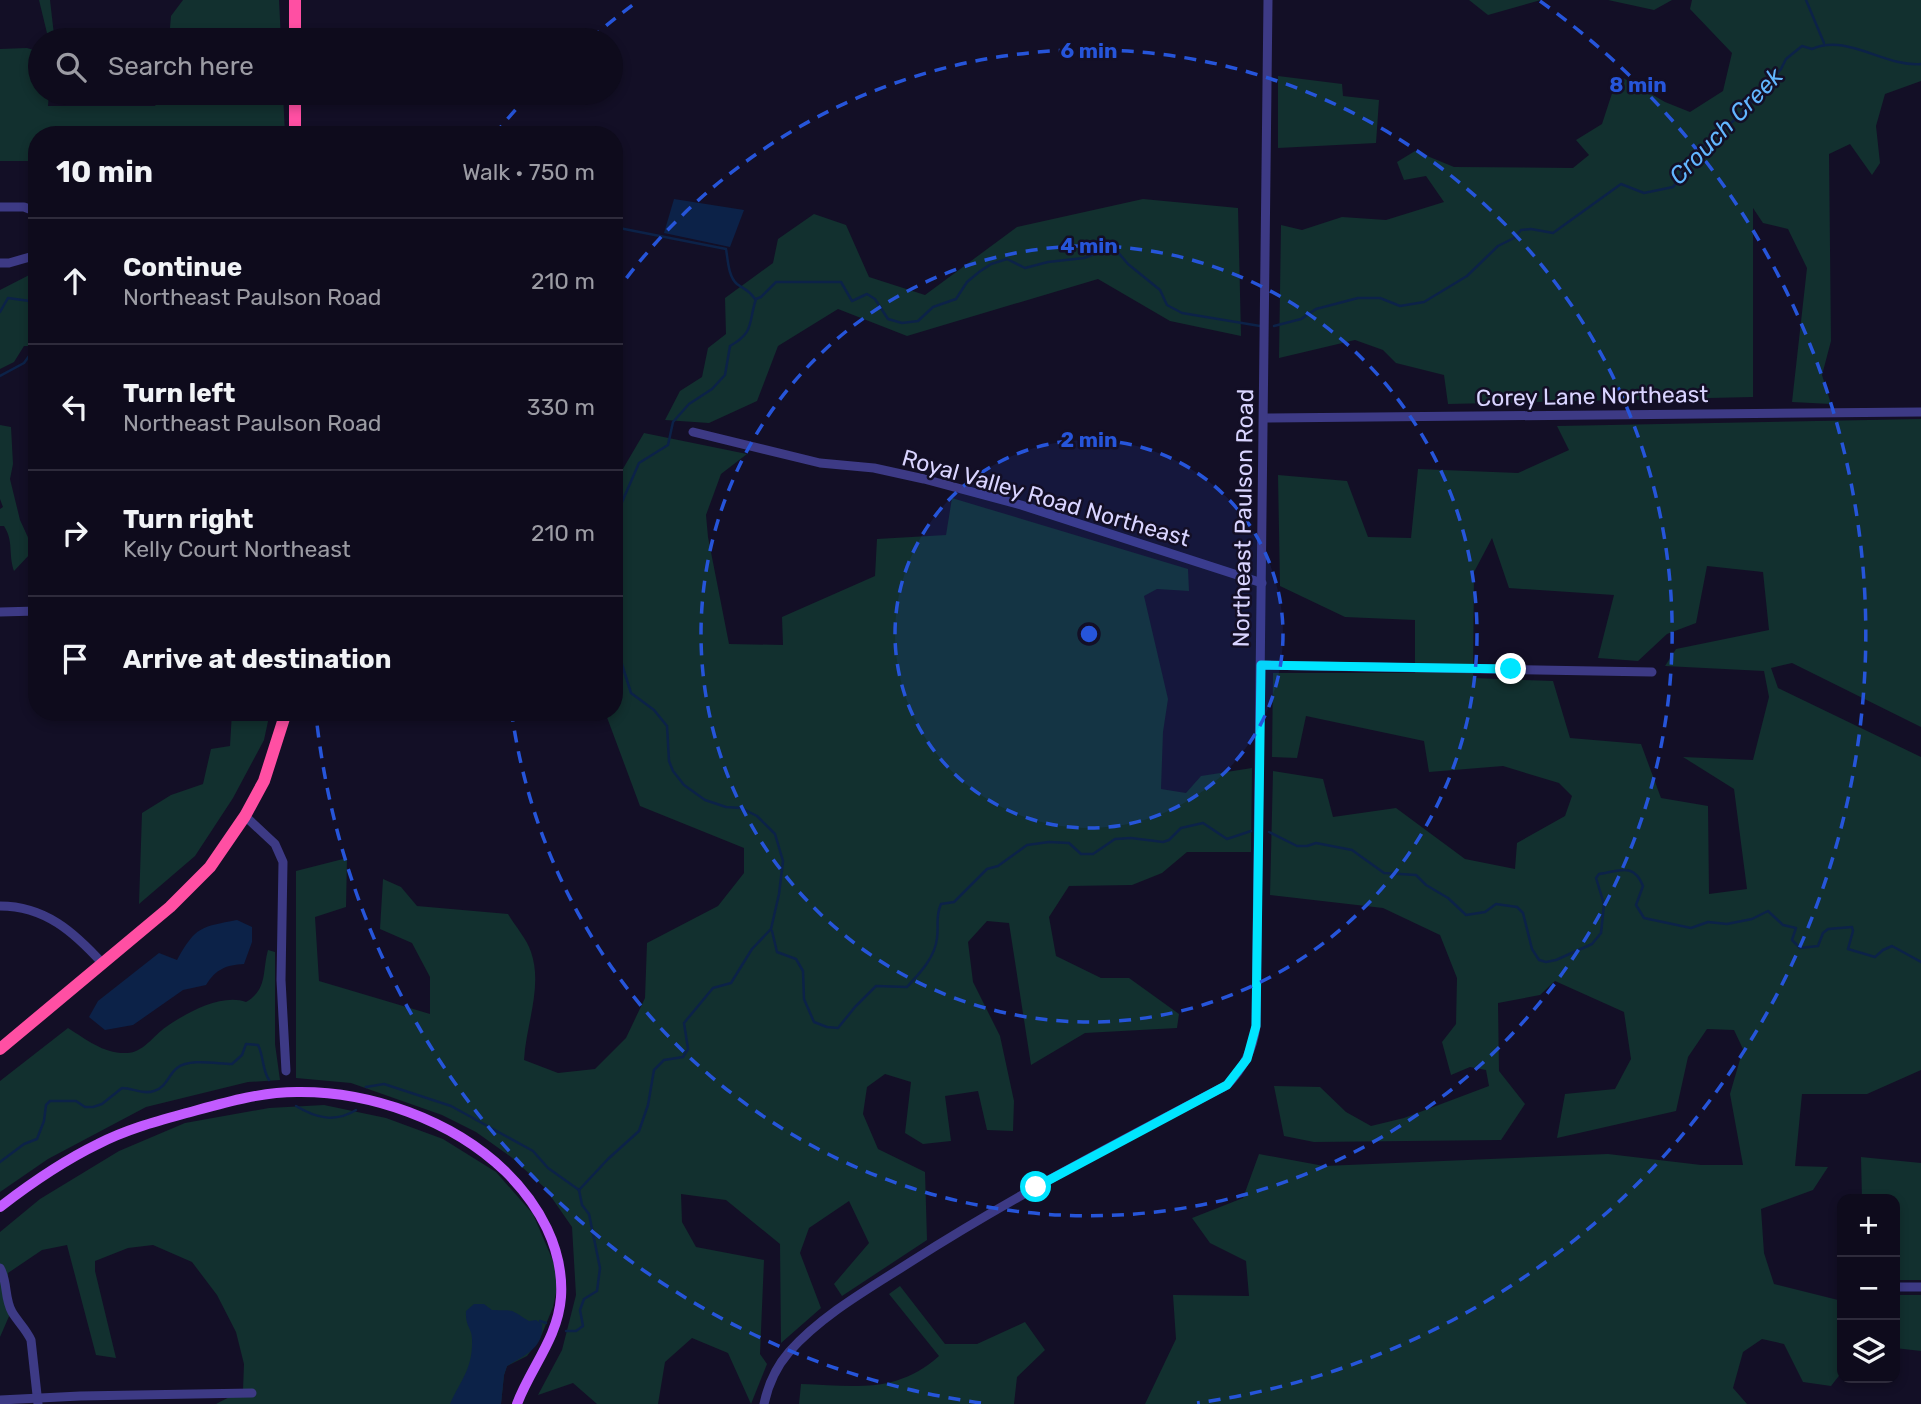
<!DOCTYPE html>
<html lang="en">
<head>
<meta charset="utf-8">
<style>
	:root { --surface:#0e0b1c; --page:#171425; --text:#f1f3f6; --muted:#9b9ba3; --line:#2e2b3b }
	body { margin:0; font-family:Rubik,sans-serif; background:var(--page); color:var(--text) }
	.controls { position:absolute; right:21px; bottom:21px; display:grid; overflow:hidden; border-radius:14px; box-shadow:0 4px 10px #0003 }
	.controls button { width:63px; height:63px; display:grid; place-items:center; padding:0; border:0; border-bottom:2px solid var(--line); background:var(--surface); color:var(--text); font:35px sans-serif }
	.stop { position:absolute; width:21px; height:21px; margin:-16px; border:5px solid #00e5ff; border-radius:50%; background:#fff }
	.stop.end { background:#00e5ff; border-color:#fff; box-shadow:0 2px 7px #0008 }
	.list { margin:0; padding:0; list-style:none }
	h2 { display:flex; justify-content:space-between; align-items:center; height:91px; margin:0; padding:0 28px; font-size:30px }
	h2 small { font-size:23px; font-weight:400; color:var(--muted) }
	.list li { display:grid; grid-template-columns:46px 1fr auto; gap:21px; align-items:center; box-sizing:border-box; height:126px; padding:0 28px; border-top:2px solid var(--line) }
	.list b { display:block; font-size:26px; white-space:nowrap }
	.list p { margin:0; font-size:23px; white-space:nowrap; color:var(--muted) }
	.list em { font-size:23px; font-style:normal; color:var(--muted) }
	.icon { flex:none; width:38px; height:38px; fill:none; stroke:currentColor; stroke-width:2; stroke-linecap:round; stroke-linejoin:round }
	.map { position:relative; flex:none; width:1921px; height:1404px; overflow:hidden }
	.search { position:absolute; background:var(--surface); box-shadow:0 4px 10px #0003; left:28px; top:28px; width:595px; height:77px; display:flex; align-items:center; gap:18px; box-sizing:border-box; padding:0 24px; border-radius:38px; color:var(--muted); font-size:26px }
	.panel { position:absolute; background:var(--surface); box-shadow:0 4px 10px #0003; left:28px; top:126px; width:595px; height:595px; border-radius:28px }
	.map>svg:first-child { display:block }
</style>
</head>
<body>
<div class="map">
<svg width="1921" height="1404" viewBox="0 0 1921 1404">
	<rect width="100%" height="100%" fill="#130f26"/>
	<!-- green -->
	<g fill="#12302f" fill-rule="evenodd">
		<polygon points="39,0 50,0 54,35 47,33"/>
		<polygon points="183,0 279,0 281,40 169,40 171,16"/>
		<polygon points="1469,0 1541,0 1488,15"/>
		<polygon points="1608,0 1672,0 1654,10"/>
		<polygon points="1692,0 1921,0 1921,81 1885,94 1876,126 1880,163 1872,175 1850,144 1829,154 1831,341 1822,375 1831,404 1792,402 1807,268 1788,229 1763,223 1753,208 1753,397 1448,404 1444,375 1396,363 1383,350 1355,340 1279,358 1281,225 1302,230 1342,217 1386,220 1444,202 1426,176 1404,180 1397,162 1415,151 1454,167 1573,168 1589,155 1576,140 1602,124 1618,75 1665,102 1690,112 1723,91 1732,53 1690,9"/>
		<polygon points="27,48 40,52 40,93 49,93 48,106 155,106 163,93 283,93 285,135 37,135 37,161 0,161 0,49"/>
		<polygon points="1278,76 1342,84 1343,96 1379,100 1376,143 1278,148"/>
		<polygon points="1143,199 1238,208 1241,336 1170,321 1098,279 907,336 838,309 778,346 757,401 709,423 665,420 680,391 702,377 708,348 726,334 725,298 773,263 778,239 814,214 846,225 869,277 925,295 1017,227"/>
		<polygon points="37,271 37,346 24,346 14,362 0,369 0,290"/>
		<path d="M 1921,419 L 1921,727 L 1792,663 L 1771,668 L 1778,688 L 1921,757 L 1921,1070 L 1867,1094 L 1802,1094 L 1795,1166 L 1828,1167 L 1813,1190 L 1761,1209 L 1764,1253 L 1774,1284 L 1842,1301 L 1842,1372 L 1831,1386 L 1803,1382 L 1784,1344 L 1762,1339 L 1743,1352 L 1733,1388 L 1747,1404 L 1145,1404 L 1176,1339 L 1173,1295 L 1249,1296 L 1246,1261 L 1210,1243 L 1192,1218 L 1243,1198 L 1259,1154 L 1324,1166 L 1608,1154 L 1701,1165 L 1743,1165 L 1730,1094 L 1743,1049 L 1734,1030 L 1707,1029 L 1688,1057 L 1676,1111 L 1557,1138 L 1565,1094 L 1615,1089 L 1631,1059 L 1624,1012 L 1555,981 L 1540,995 L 1498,1003 L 1499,1071 L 1525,1104 L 1501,1140 L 1314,1142 L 1284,1136 L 1274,1086 L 1320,1087 L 1346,1112 L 1371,1126 L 1404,1118 L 1489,1086 L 1486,1070 L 1470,1067 L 1451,1075 L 1442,1042 L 1456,1024 L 1457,978 L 1440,935 L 1383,908 L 1270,895 L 1273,771 L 1323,779 L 1333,817 L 1396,808 L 1465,859 L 1515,869 L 1517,843 L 1565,816 L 1572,796 L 1559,783 L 1503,766 L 1429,772 L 1424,741 L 1306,716 L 1297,758 L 1272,757 L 1273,673 L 1415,673 L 1415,620 L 1345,617 L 1280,586 L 1278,475 L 1347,481 L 1368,537 L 1411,538 L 1418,469 L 1518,473 L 1569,450 L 1557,426 ZM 1492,538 L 1509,588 L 1614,595 L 1598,658 L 1638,661 L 1667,634 L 1696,623 L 1707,566 L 1763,572 L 1769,630 L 1676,649 L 1665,666 L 1764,671 L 1769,697 L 1753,760 L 1683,757 L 1734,789 L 1747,889 L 1709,894 L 1708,806 L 1661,798 L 1641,744 L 1570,738 L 1553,681 L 1473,678 L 1474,572 Z"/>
		<path d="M 0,425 L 11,427 L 13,464 L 10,479 L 20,520 L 31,544 L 30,554 L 14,571 C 8,553 14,542 4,526 L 0,526 L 0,509 L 3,507 L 0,499 Z"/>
		<path d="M 644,433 L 747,454 L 721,474 L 706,515 L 708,537 L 729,644 L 783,645 L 782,617 L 875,576 L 877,539 L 946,535 L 952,498 L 1188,569 L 1189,591 L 1157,589 L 1144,596 L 1168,699 L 1163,732 L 1161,789 L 1186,793 L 1201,776 L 1252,768 L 1251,852 L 1187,852 L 1162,873 L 1132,885 L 1069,886 L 1049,917 L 1056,956 L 1101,978 L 1129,978 L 1179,1014 L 1177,1028 L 1085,1033 L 1031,1065 L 1009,923 L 987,921 L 968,942 L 973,982 L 1000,1036 L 1014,1101 L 1013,1131 L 987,1130 L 978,1091 L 945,1096 L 951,1141 L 923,1144 L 905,1133 L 911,1082 L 885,1074 L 867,1087 L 863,1114 L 878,1149 L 925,1172 L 927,1240 L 842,1296 L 834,1284 L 869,1243 L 849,1201 L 809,1228 L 800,1253 L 821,1308 L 781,1343 L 780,1244 L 726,1200 L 681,1194 L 682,1222 L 696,1247 L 764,1260 L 760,1354 L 767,1364 L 751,1404 L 728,1353 L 692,1338 L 665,1362 L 658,1404 L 597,1404 L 573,1383 L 538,1395 L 562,1350 L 576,1295 L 572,1227 L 545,1188 L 511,1157 L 476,1132 L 442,1115 L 351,1083 L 296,1078 L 296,871 L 347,858 L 346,907 L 315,917 L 319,981 L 430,1014 L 430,977 L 412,943 L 380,929 L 383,879 L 401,887 L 417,906 L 508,914 C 515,926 527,939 531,952 C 543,987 526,1024 524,1060 L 558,1073 L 595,1069 L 626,1038 L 645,998 L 647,943 L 718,906 L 744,873 L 744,848 L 640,806 L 605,712 L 614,712 L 614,484 Z"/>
		<polygon points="232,712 270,712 264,740 233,798 195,856 139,904 142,813 171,795 203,784 211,749 230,746"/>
		<path d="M 268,950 L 275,952 L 275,1044 L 280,1080 L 248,1082 L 146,1107 L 48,1159 L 0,1192 L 0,1081 L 68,1028 C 87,1040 104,1054 127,1053 C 143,1053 154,1035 166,1027 C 186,1013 222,993 246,1002 C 268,989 262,972 268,950 Z"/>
		<polygon points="324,1105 386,1118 443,1139 496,1172 533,1214 556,1268 556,1293 553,1307 540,1339 527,1356 507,1366 504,1375 501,1404 216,1404 243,1390 244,1364 236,1332 217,1295 192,1262 153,1245 128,1248 95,1261 95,1271 116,1358 96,1355 67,1245 42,1250 8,1273 10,1314 0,1337 0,1232 40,1199 119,1151 185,1123 269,1108"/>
		<polygon points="1861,1157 1921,1163 1921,1280 1895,1280 1895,1251 1900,1251 1899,1213 1895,1212 1895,1199 1862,1199"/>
		<path d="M 900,1286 L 945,1344 L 977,1344 L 1025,1322 L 1045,1350 L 1017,1377 L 1014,1404 L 799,1404 L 801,1384 C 854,1386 897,1394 939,1356 L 889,1294 Z"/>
		<polygon points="1895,1295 1921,1295 1921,1351 1895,1348"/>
	</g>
	<!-- water -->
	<g fill="#0c2248">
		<polygon points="674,199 744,210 730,247 664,233"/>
		<path d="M 237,920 L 252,927 L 252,942 L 244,964 C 226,965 216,969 206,985 L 183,990 L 133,1025 L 105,1030 L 89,1017 L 98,1001 L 159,953 L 177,960 C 196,926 201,927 237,920 Z"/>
		<path d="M 474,1304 L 484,1304 L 492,1310 C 517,1311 508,1308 529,1321 L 536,1320 L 542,1324 C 544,1349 523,1356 507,1366 L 504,1375 L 501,1404 L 450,1404 C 461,1379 473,1369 472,1339 C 472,1328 465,1327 466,1311 Z"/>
	</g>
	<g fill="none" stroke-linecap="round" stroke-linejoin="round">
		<!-- stream -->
		<g stroke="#0c2248" stroke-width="2.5">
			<polyline points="1806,0 1824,43"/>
			<path d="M 614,227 L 726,249 C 728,260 728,276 737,284 C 745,290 748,289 755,299"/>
			<polyline points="29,303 37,318"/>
			<polyline points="0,312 8,298 37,302"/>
			<path d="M 1274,326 L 1301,319 L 1316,309 L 1358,298 L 1380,298 L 1400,306 L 1424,302 L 1467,276 L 1498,246 L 1514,238 L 1521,230 L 1531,229 L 1553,233 L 1621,184 L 1644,193 L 1673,187 L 1679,179 L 1685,161 L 1738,117 L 1781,69 L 1786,59 L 1802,46 L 1812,49 C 1847,33 1884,67 1921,64"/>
			<polyline points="0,376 24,363 37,345"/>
			<path d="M 614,527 L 622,502 L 639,463 L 668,445 L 673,422 L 689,404 L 712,389 L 725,375 L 730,346 C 755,332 748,323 756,299 L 761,297 L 776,282 L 841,282 L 852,301 L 867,294 L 875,299 L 888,319 L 902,323 L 918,321 L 933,307 L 956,299 L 967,282 L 979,272 L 991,264 L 1007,259 L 1025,268 L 1048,262 L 1084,258 L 1108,249 L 1116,250 L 1128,264 L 1160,290 L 1167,305 L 1182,313 L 1260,326"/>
			<path d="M 1269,832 L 1297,846 L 1307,846 L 1316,843 L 1352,850 L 1384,873 L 1416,875 L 1426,885 L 1448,898 L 1466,915 L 1485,912 L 1496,904 L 1517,907 L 1523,913 L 1532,949 L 1539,960 L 1546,962 L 1556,960 L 1592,944 L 1601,933 L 1604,904 L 1596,878 L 1599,874 C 1618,872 1633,861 1643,886 L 1636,905 L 1644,918 L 1691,928 L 1708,922 L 1727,924 L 1752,919 L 1768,911 L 1783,925 L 1796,928 L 1792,940 L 1800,948 L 1818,946 L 1823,933 L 1828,929 L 1852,927 L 1853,931 L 1848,949 L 1875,957 L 1883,950 L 1892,946 L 1921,962"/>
			<path d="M 772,931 L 777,952 L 796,959 L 803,971 L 804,999 L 814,1022 L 827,1027 L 838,1028 L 855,1007 L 876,986 L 907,987 C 919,974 935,958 937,938 C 939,925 935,917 941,904 L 954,902 L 987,869 L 998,866 L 1027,845 L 1049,842 L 1069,843 L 1081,854 L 1093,854 L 1115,839 L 1131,838 L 1163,842 L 1169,840 L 1181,828 L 1203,823 L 1227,839 L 1251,831"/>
			<polyline points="366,1087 384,1084 451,1106 533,1151 548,1168 579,1190"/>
			<path d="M 296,1106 C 316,1118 335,1123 356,1110"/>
			<path d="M 0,1162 L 24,1144 L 37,1139 L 44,1121 L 46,1105 L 50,1101 L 76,1101 L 85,1107 L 93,1107 L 102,1104 L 122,1088 C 133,1088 143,1095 154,1091 C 167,1087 168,1075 177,1068 C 190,1058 217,1064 232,1064 L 242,1055 L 246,1044 L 258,1045 C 264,1057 262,1069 269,1080"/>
			<polyline points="579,1190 608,1159 639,1131 648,1105 654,1070 664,1060 683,1057 688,1049 684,1023 713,988 731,983 752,949 771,929 779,894 783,861 775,834 757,816 741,808 726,807 705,800 684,785 673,771 669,761 667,726 654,710 631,693 614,639"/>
			<polyline points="540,1321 546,1323"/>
			<polyline points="566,1331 576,1331 583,1326 580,1310 584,1299 597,1291 600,1268 589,1214 582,1205 579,1190"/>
		</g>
		<!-- minor -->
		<g stroke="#3d3a85" stroke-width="9">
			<polyline points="0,207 24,207 37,212"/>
			<polyline points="0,263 9,263 37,255"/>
			<polyline points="1264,418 1921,412"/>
			<polyline points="693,432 820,463 874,468 924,479 1021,505 1262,583"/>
			<polyline points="0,612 37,611"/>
			<polyline points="1261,665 1652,672"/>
			<polyline points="245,816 275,844 283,862 281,980 286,1071"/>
			<path d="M 0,906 C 45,906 74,932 103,964"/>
			<path d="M 0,1268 C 8,1282 4,1298 12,1312 C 18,1322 26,1329 31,1340 L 38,1404"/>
			<polyline points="1895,1287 1921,1287"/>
			<polyline points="0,1400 80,1396 252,1393"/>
			<path d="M 764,1404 C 768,1385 776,1367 789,1352 C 823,1314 870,1288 912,1261 C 1014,1196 1120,1141 1227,1085 C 1244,1068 1253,1050 1256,1026 L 1268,0"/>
		</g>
		<!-- major -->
		<path stroke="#c25bff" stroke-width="10" d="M 0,1207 C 31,1183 63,1161 98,1144 C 125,1130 154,1122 183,1114 C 220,1104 258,1092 297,1092 C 370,1091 452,1120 505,1171 C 539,1204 564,1249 561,1297 C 558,1338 531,1367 517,1404"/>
		<!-- highway -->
		<g stroke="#ff4fa3" stroke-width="12">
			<polyline points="295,0 295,40"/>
			<polyline points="295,135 295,93"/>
			<polyline points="0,1049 170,907 210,867 245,816 264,781 286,712"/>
		</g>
	</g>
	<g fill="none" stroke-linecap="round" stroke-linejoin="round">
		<!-- route -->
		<polyline stroke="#00e5ff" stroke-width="9" points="1036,1187 1227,1085 1247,1059 1256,1026 1261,665 1511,669"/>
	</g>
	<!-- distance rings -->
	<circle cx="1089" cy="634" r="194" fill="#2655da" fill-opacity=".12"/>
	<g fill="none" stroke="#2655da" stroke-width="3.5" stroke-dasharray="12 9">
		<circle cx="1089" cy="634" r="194"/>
		<circle cx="1089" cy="634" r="388"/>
		<path d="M614 295A583 583 0 1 1 512 715"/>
		<path d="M981 1403A777 777 0 0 1 316 715M494 135A777 777 0 0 1 530 94M590 39A777 777 0 0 1 638 1M1540 1A777 777 0 0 1 1197 1403"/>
	</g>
	<g text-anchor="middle" stroke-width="5" stroke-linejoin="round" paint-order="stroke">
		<!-- street labels -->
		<g font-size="23" fill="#d9d4ff" stroke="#130f26">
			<text transform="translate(1592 396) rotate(-1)" y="8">Corey Lane Northeast</text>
			<text transform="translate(1046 498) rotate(16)" y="8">Royal Valley Road Northeast</text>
			<text transform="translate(1243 518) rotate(-89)" y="8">Northeast Paulson Road</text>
		</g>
		<!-- water labels -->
		<g font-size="24" font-style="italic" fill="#62b6ff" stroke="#130f26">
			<text transform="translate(1726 126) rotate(-46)" y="8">Crouch Creek</text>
		</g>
	</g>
	<circle cx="1089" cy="634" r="10" fill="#2655da" stroke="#130f26" stroke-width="3.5"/>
	<g font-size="21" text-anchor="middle" font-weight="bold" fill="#2655da" stroke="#130f26" stroke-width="5" stroke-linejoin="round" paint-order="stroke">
		<text x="1089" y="58">6 min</text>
		<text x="1638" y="92">8 min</text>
		<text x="1089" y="253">4 min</text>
		<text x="1089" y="447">2 min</text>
	</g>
</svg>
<div class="controls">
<button>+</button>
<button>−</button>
<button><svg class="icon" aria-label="layers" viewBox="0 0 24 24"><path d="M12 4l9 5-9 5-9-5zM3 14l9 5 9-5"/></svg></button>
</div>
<div class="stop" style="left:1036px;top:1187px"></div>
<div class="stop end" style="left:1511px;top:669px"></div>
<div class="search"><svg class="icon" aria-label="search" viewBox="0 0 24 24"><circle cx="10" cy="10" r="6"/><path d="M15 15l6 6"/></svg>Search here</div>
<section class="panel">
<h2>10 min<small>Walk · 750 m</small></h2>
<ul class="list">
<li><svg class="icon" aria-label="ahead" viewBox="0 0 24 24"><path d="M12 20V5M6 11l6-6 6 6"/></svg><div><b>Continue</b><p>Northeast Paulson Road</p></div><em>210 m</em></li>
<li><svg class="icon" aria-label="left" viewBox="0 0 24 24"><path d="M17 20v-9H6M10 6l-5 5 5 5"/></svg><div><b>Turn left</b><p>Northeast Paulson Road</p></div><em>330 m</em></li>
<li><svg class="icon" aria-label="right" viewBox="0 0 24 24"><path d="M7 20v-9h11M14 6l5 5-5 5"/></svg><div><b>Turn right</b><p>Kelly Court Northeast</p></div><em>210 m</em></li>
<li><svg class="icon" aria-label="arrive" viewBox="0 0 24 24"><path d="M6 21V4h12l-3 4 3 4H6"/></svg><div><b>Arrive at destination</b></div></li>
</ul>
</section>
</div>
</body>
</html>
